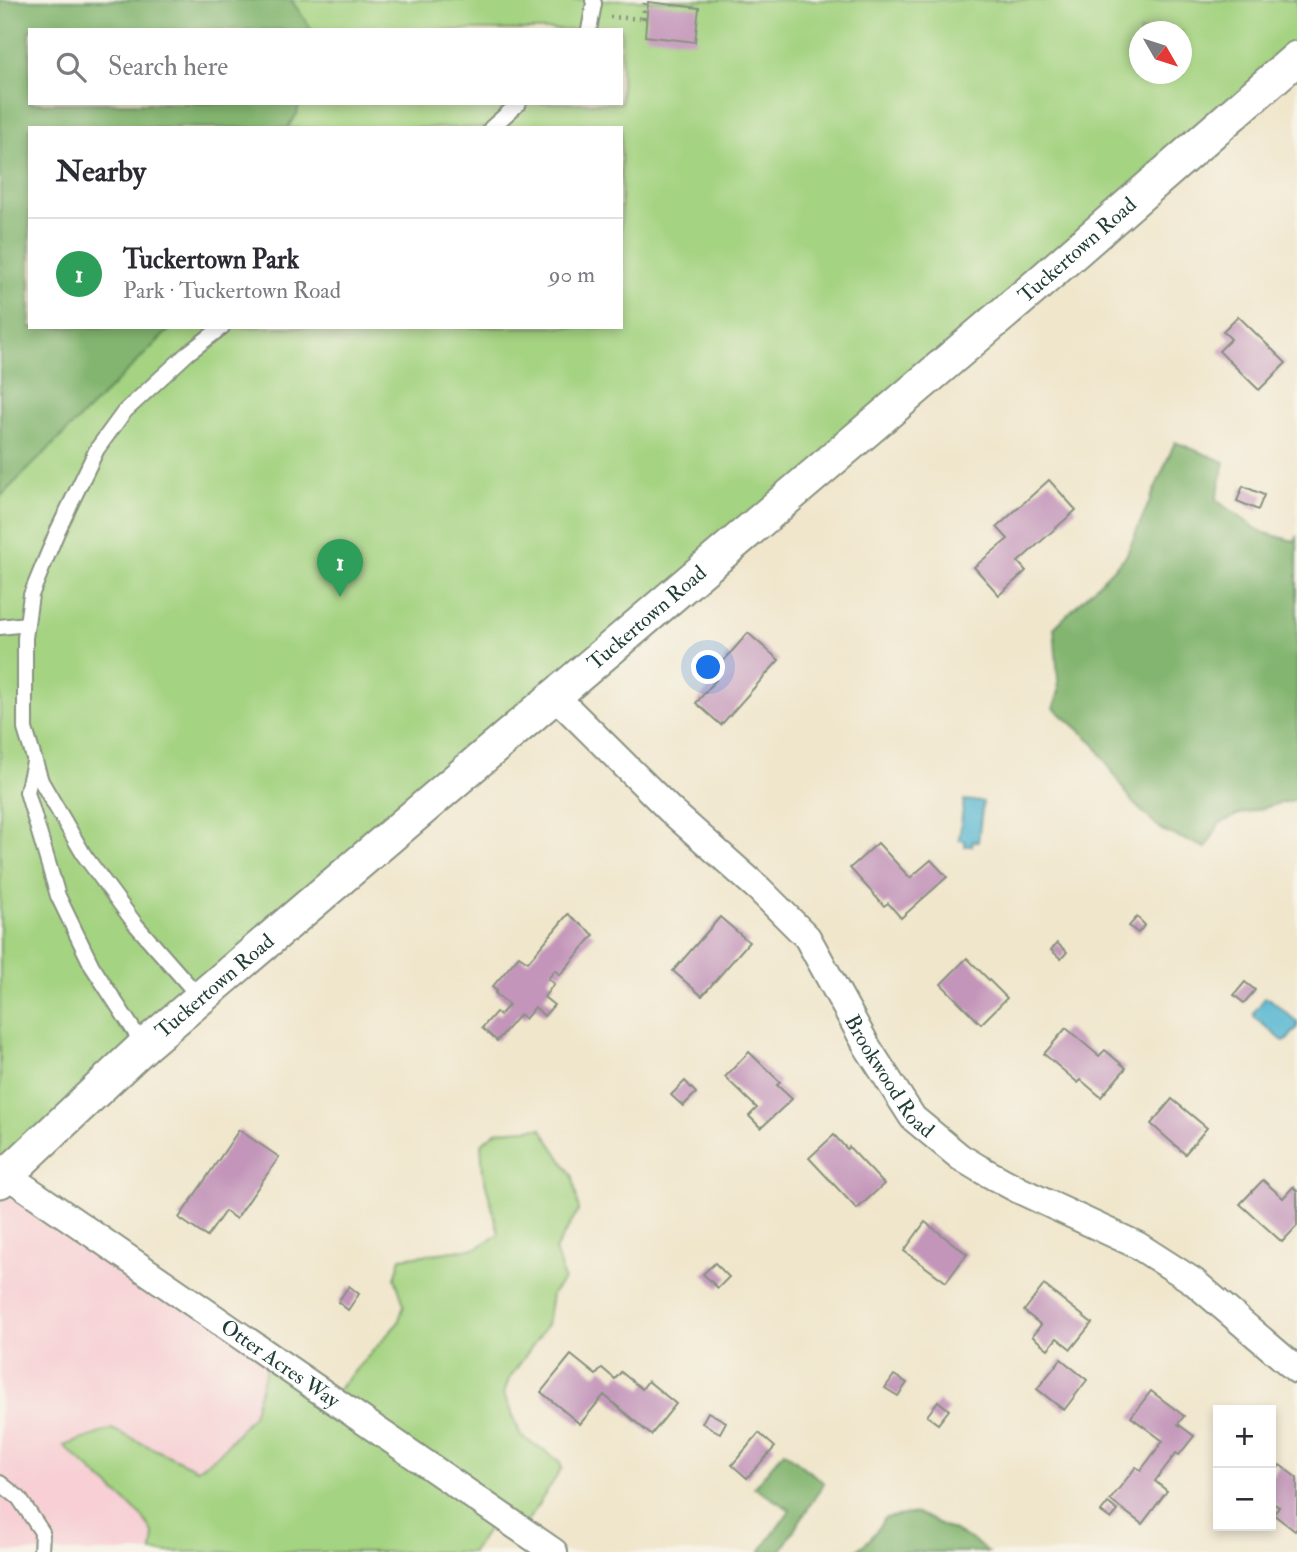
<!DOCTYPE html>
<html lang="en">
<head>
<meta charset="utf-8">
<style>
	:root { --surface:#fff; --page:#f2f2f3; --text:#2b2b33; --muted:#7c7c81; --line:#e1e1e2; --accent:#b5179e }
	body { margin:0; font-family:"IM FELL Double Pica",serif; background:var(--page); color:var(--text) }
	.controls { position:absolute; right:21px; bottom:21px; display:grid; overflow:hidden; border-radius:0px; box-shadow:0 4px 10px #0003 }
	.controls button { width:63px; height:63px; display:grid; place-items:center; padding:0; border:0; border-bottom:2px solid var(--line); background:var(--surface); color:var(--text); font:35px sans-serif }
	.compass { position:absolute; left:1129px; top:21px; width:63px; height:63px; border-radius:50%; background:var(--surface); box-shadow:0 4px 10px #0003; rotate:129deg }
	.you { position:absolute; left:709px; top:668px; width:24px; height:24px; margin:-18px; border:5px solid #fff; border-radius:50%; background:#1a73e8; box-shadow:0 0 0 10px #1a73e833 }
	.badge { display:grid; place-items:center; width:46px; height:46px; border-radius:50%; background:var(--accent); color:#fff; font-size:23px; font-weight:700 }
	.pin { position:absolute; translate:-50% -58px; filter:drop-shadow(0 2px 4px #0008) }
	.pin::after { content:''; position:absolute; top:37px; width:24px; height:21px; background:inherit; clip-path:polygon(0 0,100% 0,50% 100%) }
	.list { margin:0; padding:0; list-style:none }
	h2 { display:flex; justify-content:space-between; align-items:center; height:91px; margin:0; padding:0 28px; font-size:30px }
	h2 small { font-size:23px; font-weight:400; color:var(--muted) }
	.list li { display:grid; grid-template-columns:46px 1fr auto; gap:21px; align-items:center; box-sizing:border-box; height:112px; padding:0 28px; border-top:2px solid var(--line) }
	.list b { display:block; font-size:26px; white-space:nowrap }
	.list p { margin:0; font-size:23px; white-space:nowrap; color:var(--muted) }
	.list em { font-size:23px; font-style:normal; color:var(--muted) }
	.icon { flex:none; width:38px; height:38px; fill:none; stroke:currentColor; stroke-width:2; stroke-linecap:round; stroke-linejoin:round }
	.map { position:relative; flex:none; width:1297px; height:1552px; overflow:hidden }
	.search { position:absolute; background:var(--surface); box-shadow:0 4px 10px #0003; left:28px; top:28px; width:595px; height:77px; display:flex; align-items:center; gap:18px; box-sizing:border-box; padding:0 24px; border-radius:0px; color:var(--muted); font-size:26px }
	.panel { position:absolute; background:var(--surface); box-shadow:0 4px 10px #0003; left:28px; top:126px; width:595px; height:203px; border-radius:0px }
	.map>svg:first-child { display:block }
</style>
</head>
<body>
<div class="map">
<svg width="1297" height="1552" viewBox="0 0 1297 1552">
	<rect width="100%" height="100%" fill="#f7f3e8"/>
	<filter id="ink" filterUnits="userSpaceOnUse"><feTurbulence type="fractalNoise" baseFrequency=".0143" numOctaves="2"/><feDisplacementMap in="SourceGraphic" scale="14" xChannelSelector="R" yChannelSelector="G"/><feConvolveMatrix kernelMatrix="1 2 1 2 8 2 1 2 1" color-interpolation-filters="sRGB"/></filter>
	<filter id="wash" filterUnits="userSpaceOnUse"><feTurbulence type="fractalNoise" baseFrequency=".00686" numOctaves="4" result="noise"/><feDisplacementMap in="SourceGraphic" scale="28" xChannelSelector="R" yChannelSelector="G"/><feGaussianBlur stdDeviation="1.57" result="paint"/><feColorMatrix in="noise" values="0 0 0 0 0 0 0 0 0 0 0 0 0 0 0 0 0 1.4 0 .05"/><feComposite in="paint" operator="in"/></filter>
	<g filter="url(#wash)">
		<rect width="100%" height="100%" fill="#f0e6cc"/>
		<!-- built -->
		<polygon fill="#f7cfd4" points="0,1179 268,1362 253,1415 218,1455 197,1469 112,1429 64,1446 81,1464 142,1516 154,1535 152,1552 0,1552"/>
		<!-- green -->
		<g fill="#a4d381" stroke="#62885a" stroke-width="2" fill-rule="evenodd">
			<path d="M 282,0 L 1297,0 L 1297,64 L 0,1179 L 0,492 L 162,327 L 621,327 L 621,128 L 279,128 L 292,103 L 621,103 L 621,30 L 302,30 ZM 1140,32 L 1182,32 L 1182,74 L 1140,74 Z"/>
			<polygon points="541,1128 573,1177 579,1210 555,1250 564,1279 552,1294 547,1325 509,1379 504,1394 521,1436 558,1460 562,1468 523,1528 498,1515 472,1552 152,1552 154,1535 142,1516 64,1446 112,1429 197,1469 218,1455 253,1415 268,1362 332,1396 398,1323 404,1305 395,1278 401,1258 477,1248 499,1234 483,1173 481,1144 497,1131"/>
		</g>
		<!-- forest -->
		<g fill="#83b56f" stroke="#517952" stroke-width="2">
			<polygon points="0,0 291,0 312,30 30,30 30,103 299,103 297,114 287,128 30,128 30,327 172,327 0,497"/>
			<polygon points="1175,442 1225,462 1216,500 1261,532 1294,541 1297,537 1297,799 1237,815 1219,824 1206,848 1163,831 1133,803 1093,742 1054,708 1059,691 1054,628 1126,556"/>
			<polygon points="784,1451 824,1483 780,1552 760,1552 790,1510 754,1487"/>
			<polygon points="917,1513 971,1539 988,1552 855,1552 870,1539 885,1518"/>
		</g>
		<!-- water -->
		<g fill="#52b5d1" stroke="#387982" stroke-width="2">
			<polygon points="964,800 983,802 978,842 973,841 972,846 965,846 965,841 959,840"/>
			<polygon points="1265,998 1270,999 1297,1022 1297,1028 1287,1040 1283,1041 1254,1017 1254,1012"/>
		</g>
		<g id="blocks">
			<!-- building -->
			<g fill="#c395ba">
				<polygon points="648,2 699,8 695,42 645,36"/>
				<polygon points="1238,316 1286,363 1259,390 1219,351 1231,339 1223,331"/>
				<polygon points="1049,480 1076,510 1018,562 1026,571 999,595 974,567 1008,539 997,527"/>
				<polygon points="1243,486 1264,495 1258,510 1237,501"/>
				<polygon points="748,633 779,660 721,725 696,703 716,680 711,675"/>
				<polygon points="878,843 910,878 931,860 947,877 901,918 888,903 884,906 850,868"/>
				<polygon points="568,914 594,935 560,975 555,970 548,979 554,984 544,997 554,1005 544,1016 535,1007 525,1019 520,1014 497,1041 482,1028 496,1012 500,1015 509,1005 495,993 497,991 492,987 519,956 528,962"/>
				<polygon points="720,917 749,942 702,996 673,971"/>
				<polygon points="1137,917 1145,925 1138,933 1129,926"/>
				<polygon points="1057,943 1067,952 1061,959 1051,950"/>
				<polygon points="967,958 1007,998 981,1024 941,984"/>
				<polygon points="1245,982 1255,990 1244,1003 1234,995"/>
				<polygon points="1066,1028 1099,1056 1105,1050 1126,1068 1101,1097 1081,1080 1078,1083 1044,1054"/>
				<polygon points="749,1052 780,1082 777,1085 792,1099 761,1128 749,1116 757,1108 725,1077"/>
				<polygon points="685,1081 696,1093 683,1106 671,1095"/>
				<polygon points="1172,1099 1207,1128 1185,1154 1151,1124"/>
				<polygon points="239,1130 279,1157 236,1219 225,1211 207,1237 179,1218"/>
				<polygon points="834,1135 847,1149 849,1147 884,1184 857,1209 809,1158"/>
				<polygon points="1263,1180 1283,1198 1293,1187 1297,1191 1297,1226 1282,1242 1240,1204"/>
				<polygon points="925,1222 967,1254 946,1282 904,1251"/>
				<polygon points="715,1263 729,1277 718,1288 703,1274"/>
				<polygon points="1044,1285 1092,1323 1071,1349 1057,1338 1048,1349 1032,1336 1041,1325 1024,1311"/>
				<polygon points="349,1286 359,1294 348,1310 338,1302"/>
				<polygon points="571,1355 596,1375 602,1368 615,1379 621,1372 642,1389 648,1381 676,1404 651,1435 604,1395 580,1424 541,1392"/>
				<polygon points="1061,1359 1087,1380 1064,1410 1037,1389"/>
				<polygon points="894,1375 907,1383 898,1396 885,1388"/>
				<polygon points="1151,1391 1184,1416 1178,1424 1194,1436 1179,1455 1176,1453 1155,1481 1167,1491 1142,1524 1110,1500 1136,1467 1141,1470 1163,1441 1131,1417"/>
				<polygon points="938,1401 949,1410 938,1424 927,1416"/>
				<polygon points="708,1412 726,1422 720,1433 702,1423"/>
				<polygon points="759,1433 775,1447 747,1478 732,1465"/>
				<polygon points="1280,1465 1297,1478 1297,1528 1295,1531 1273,1514 1279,1507 1271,1501 1271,1477"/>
				<polygon points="1108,1503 1118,1511 1111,1519 1101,1512"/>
			</g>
		</g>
	</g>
	<g filter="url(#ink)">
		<use href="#blocks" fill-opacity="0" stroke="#889280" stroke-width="2"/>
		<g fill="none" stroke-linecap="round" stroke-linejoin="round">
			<defs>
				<g id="service">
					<polyline points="589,30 594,4 593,0"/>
					<polyline points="491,128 519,103"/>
					<polyline points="0,627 27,624"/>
					<polyline points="34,762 27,792 58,896 92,966 144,1046"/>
					<polyline points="200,998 136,925 84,855 41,781 25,729 25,638 31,595 57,532 97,449 124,412 188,353 222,327"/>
					<polyline points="0,1483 19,1498 42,1532 41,1552"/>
				</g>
				<g id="minor">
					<path id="s1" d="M 555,696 L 670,810 L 759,889 L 807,937 L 868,1048 L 913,1118 L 960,1157 L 980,1169 L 1019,1190 L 1137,1245 L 1193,1281 L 1297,1370"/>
					<path id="s2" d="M 7,1175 L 554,1552"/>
				</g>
				<g id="tertiary">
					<path id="s3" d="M 0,1181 L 144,1046 L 1036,286 L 1297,58"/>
				</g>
			</defs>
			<!-- service casing -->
			<use href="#service" stroke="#889280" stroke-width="18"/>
			<!-- minor casing -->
			<use href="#minor" stroke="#889280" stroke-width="30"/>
			<!-- tertiary casing -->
			<use href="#tertiary" stroke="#889280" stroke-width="37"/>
			<!-- path -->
			<g stroke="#889280" stroke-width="4.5" stroke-dasharray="2 5" stroke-linecap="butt">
				<polyline points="610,17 646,19"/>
				<polyline points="643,19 645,0"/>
			</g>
			<!-- service -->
			<use href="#service" stroke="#fff" stroke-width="14"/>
			<!-- minor -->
			<use href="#minor" stroke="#fff" stroke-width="26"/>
			<!-- tertiary -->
			<use href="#tertiary" stroke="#fff" stroke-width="33"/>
		</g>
	</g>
	<g text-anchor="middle" stroke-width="6" stroke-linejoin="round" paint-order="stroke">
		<!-- street labels -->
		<g font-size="21" fill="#1f3d34" stroke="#f7f3e8">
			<text dy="7" stroke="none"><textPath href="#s3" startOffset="1424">Tuckertown Road</textPath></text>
			<text dy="7" stroke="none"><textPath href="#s3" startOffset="858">Tuckertown Road</textPath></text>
			<text dy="7" stroke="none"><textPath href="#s3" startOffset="290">Tuckertown Road</textPath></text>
			<text dy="7" stroke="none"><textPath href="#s1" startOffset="511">Brookwood Road</textPath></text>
			<text dy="7" stroke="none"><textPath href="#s2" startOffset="332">Otter Acres Way</textPath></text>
		</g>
	</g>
</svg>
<div class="controls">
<button>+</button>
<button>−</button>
</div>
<svg class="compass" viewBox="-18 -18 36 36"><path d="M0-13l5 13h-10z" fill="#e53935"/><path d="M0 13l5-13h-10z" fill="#7c7c81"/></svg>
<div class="you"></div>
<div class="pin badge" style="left:340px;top:597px;background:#2e9e5b">1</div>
<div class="search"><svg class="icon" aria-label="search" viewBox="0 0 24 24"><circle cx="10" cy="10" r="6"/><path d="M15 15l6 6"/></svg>Search here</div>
<section class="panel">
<h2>Nearby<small></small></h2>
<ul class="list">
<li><span class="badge" style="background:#2e9e5b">1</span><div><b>Tuckertown Park</b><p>Park · Tuckertown Road</p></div><em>90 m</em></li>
</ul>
</section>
</div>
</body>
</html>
